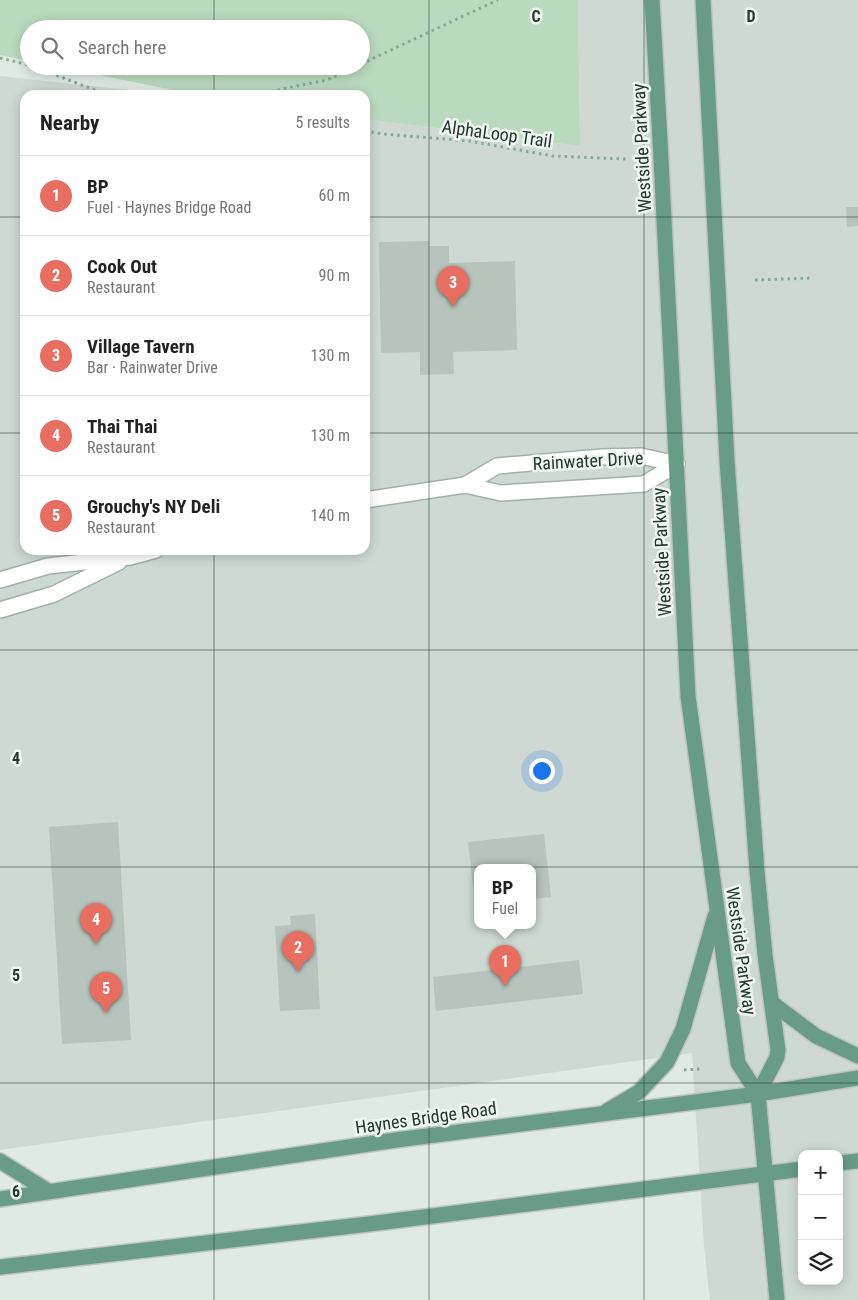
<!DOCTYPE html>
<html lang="en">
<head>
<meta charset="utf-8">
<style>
	:root { --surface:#fff; --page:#f2f2f2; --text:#222; --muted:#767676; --line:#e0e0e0; --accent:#e76e61 }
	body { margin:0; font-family:"Roboto Condensed",sans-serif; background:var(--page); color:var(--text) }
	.controls { position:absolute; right:15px; bottom:15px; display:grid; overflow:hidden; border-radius:10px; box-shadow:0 2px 12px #0003 }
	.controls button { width:45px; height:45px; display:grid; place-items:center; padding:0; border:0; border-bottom:1px solid var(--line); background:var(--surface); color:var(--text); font:25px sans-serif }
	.you { position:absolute; left:541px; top:770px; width:18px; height:18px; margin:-12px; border:4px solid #fff; border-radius:50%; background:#1a73e8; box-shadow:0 0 0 8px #1a73e833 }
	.badge { display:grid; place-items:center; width:32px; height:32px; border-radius:50%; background:var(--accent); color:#fff; font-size:16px; font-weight:700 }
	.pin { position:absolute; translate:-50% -41px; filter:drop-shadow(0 1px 2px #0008) }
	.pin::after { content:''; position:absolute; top:26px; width:18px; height:15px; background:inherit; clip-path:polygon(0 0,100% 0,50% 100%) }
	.popup { position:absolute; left:474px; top:864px; width:62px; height:65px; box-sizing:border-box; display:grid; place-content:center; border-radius:10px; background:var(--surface); filter:drop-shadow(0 1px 4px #0005); font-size:16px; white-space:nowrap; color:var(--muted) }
	.popup b { font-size:19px; color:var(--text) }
	.popup::after { content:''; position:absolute; left:50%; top:100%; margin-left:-10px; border:10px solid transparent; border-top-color:var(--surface) }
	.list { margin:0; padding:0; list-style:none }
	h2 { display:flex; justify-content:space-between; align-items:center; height:65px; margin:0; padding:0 20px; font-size:21px }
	h2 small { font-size:16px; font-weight:400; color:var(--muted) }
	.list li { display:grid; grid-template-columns:32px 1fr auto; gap:15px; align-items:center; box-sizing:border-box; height:80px; padding:0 20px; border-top:1px solid var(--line) }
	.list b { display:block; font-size:19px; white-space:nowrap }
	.list p { margin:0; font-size:16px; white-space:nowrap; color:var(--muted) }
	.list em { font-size:16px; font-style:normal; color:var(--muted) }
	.icon { flex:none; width:28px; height:28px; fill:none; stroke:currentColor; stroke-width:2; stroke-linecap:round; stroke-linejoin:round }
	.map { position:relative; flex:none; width:858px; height:1300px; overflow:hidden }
	.search { position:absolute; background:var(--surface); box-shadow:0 2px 12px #0003; left:20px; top:20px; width:350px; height:55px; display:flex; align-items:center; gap:12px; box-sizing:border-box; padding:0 18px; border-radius:28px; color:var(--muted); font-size:19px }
	.panel { position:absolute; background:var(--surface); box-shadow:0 2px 12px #0003; left:20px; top:90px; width:350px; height:465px; border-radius:15px }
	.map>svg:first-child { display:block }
</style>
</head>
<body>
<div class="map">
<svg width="858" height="1300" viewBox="0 0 858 1300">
	<rect width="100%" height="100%" fill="#e0eae4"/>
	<!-- built -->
	<path fill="#ced9d3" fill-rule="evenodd" d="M 578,0 L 858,0 L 858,1300 L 710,1300 L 704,1246 L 692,1053 L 0,1150 L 0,76 L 174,95 L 25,95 L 25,550 L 365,550 L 365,119 L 580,146 ZM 478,867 L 532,867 L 532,925 L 478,925 ZM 802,1154 L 839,1154 L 839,1281 L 802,1281 Z"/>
	<!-- green -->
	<polygon fill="#badabe" points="0,0 578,0 580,146 365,119 365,95 197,95 55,66 361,66 361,29 29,29 29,61 0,55"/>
	<!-- building -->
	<g fill="#b6c4bd">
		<polygon points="846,207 858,207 858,226 847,227"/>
		<polygon points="429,241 429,246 449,246 449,263 515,261 517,350 453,352 454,374 420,375 420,352 381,353 379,242"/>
		<polygon points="118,822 131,1040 62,1044 49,827"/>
		<polygon points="544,834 551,897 532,899 532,867 478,867 478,886 473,886 468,842"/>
		<polygon points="315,914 320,1009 280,1011 275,926 291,925 290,916"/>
		<polygon points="579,960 583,994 436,1011 433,977"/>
	</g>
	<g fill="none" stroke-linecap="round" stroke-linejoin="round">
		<defs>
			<g id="minor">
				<polyline points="465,485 501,493 644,484 677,464"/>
				<polyline points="365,500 465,485 497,466 602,457 641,456 677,464"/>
				<polyline points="0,580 48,566 130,557 156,550"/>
				<polyline points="0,610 54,594 119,562"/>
			</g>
			<g id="major">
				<polyline points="652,0 660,140 688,696 738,1063 758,1094 777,1300"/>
				<polyline points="703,0 727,461 757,871 765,955 778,1050 777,1057 758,1094"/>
				<polyline points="772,1003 816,1036 858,1056"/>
				<polyline points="607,1111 639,1092 667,1062 683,1029 715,916"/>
				<polyline points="0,1161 48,1191"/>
				<polyline points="839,1163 858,1161"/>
				<polyline points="0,1199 396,1140 758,1094 858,1078"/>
				<polyline points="0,1267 369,1224 802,1169"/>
			</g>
		</defs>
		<!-- minor casing -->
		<use href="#minor" stroke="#a3b1aa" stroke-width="18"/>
		<!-- major casing -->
		<use href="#major" stroke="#bdc4c1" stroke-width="18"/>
		<!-- path -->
		<g stroke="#83ab99" stroke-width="3" stroke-dasharray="2.5 4" stroke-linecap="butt">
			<polyline points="0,58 29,65"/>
			<polyline points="361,64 498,0"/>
			<polyline points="32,66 108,95"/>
			<polyline points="252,95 327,80 357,66"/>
			<polyline points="365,131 383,134 469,141 553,156 626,159"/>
			<polyline points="755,280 813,278"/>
			<polyline points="684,1070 701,1069"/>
		</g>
		<!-- minor -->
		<use href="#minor" stroke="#fff" stroke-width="15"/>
		<!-- major -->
		<use href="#major" stroke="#689c87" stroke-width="15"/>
	</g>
	<!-- grid -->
	<path fill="none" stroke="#22392f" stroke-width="1" stroke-opacity="0.55" d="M 214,0 L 214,29M 429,0 L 429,1300M 644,0 L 644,1300M 214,66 L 214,95M 0,217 L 25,217M 365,217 L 858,217M 0,433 L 25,433M 365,433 L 858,433M 214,550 L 214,1300M 0,650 L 858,650M 0,867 L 858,867M 0,1083 L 858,1083"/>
	<g text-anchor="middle" stroke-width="5" stroke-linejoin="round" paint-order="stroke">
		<!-- street labels -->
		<g font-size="18" fill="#22392f" stroke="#f0f7f2">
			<text transform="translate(497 134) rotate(8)" y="6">AlphaLoop Trail</text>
			<text transform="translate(642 148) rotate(-93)" y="6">Westside Parkway</text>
			<text transform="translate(588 461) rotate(-3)" y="6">Rainwater Drive</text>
			<text transform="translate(662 552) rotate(-93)" y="6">Westside Parkway</text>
			<text transform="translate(741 951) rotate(82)" y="6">Westside Parkway</text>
			<text transform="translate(426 1118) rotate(-8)" y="6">Haynes Bridge Road</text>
		</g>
	</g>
	<g font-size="16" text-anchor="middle" font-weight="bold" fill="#22392f" stroke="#f0f7f2" stroke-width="5" stroke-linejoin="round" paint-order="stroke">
		<text x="536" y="22">C</text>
		<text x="751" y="22">D</text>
		<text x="16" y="764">4</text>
		<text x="16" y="981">5</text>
		<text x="16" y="1197">6</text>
	</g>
</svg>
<div class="controls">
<button>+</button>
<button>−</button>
<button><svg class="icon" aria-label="layers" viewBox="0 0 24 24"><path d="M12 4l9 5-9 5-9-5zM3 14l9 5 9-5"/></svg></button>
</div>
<div class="you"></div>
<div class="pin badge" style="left:505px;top:986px">1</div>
<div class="popup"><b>BP</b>Fuel</div>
<div class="pin badge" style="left:298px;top:972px">2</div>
<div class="pin badge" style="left:453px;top:307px">3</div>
<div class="pin badge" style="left:96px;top:944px">4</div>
<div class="pin badge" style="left:106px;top:1013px">5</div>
<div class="search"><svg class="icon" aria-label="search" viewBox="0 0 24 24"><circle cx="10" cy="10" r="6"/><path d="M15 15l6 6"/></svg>Search here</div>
<section class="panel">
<h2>Nearby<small>5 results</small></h2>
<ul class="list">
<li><span class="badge">1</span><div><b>BP</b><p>Fuel · Haynes Bridge Road</p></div><em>60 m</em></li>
<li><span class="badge">2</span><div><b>Cook Out</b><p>Restaurant</p></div><em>90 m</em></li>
<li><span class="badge">3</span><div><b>Village Tavern</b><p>Bar · Rainwater Drive</p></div><em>130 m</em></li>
<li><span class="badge">4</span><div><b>Thai Thai</b><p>Restaurant</p></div><em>130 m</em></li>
<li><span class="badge">5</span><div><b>Grouchy's NY Deli</b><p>Restaurant</p></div><em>140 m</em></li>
</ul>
</section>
</div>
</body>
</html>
